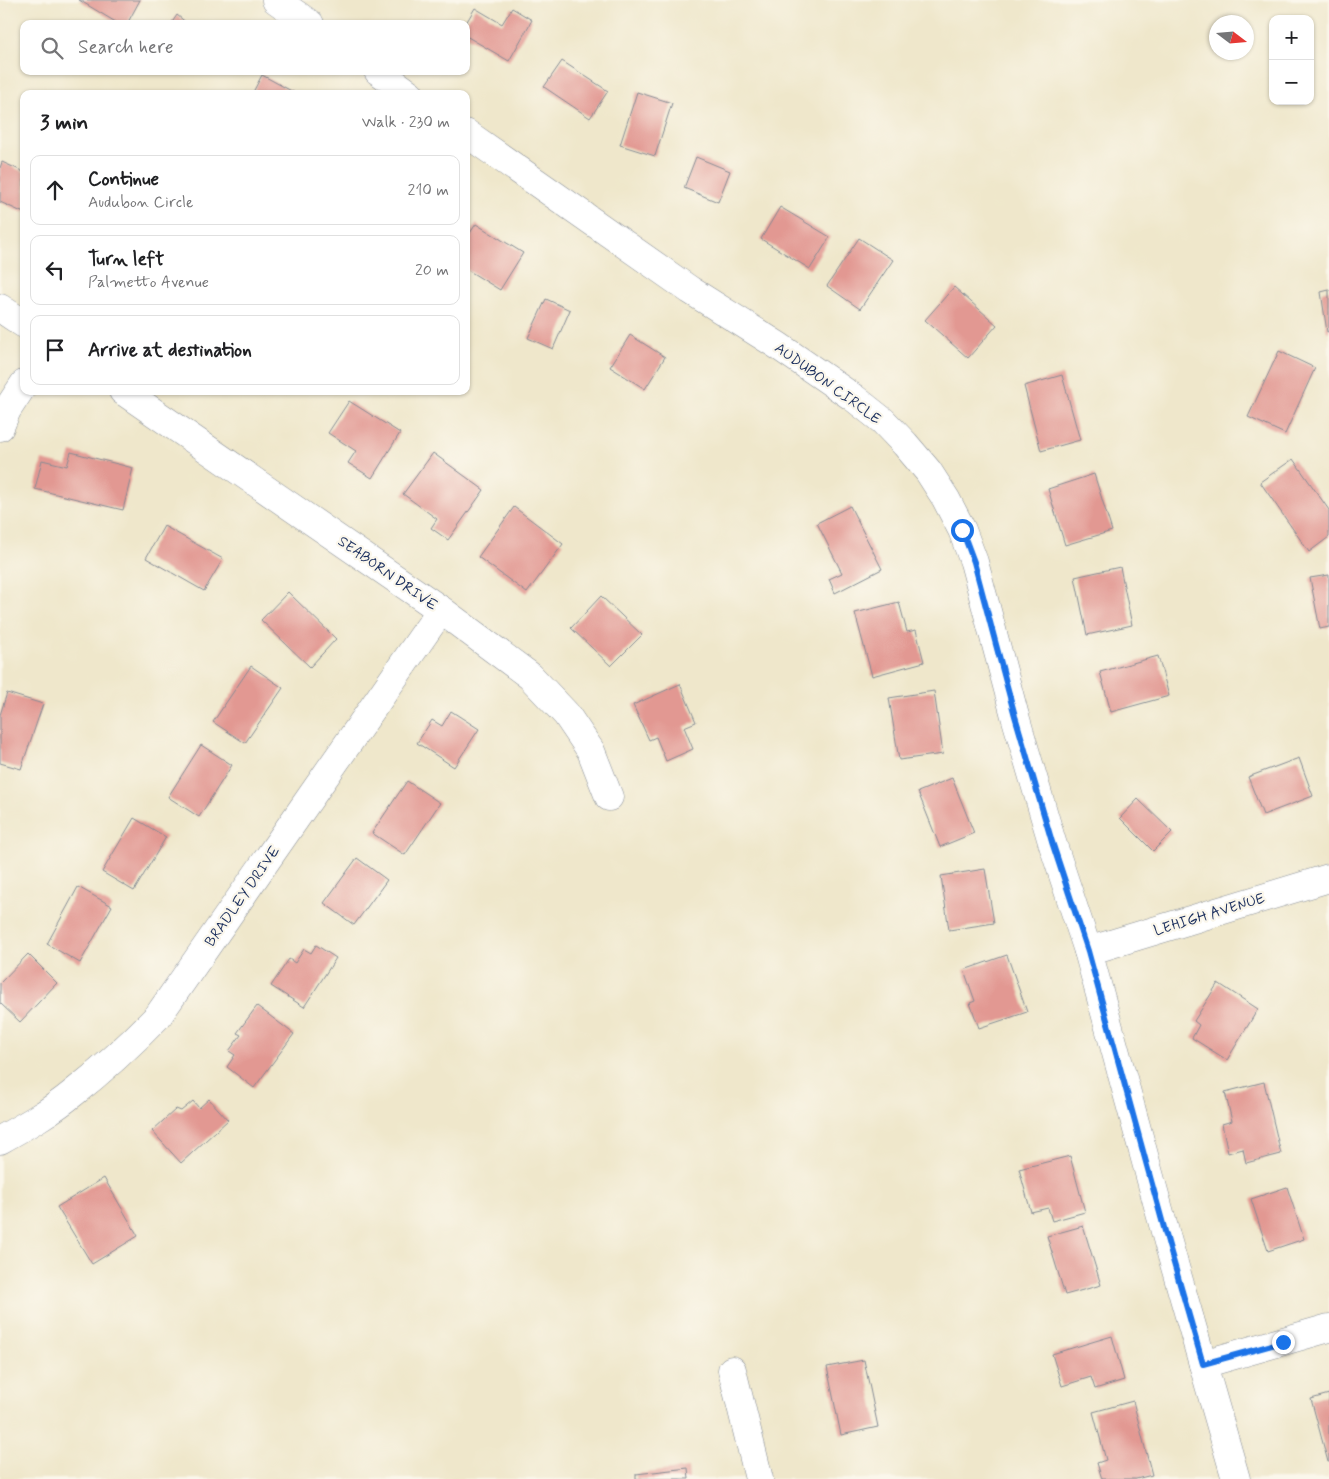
<!DOCTYPE html>
<html lang="en">
<head>
<meta charset="utf-8">
<style>
	:root { --surface:#fff; --page:#f6f6f6; --text:#202124; --muted:#757577; --line:#e0e0e0 }
	body { margin:0; font-family:Mynerve,sans-serif; background:var(--page); color:var(--text) }
	.controls { position:absolute; right:15px; top:15px; display:grid; overflow:hidden; border-radius:10px; box-shadow:0 1px 4px #0004 }
	.controls button { width:45px; height:45px; display:grid; place-items:center; padding:0; border:0; border-bottom:1px solid var(--line); background:var(--surface); color:var(--text); font:25px sans-serif }
	.compass { position:absolute; left:1209px; top:15px; width:45px; height:45px; border-radius:50%; background:var(--surface); box-shadow:0 1px 4px #0004; rotate:106deg }
	.stop { position:absolute; width:15px; height:15px; margin:-11px; border:4px solid #1a73e8; border-radius:50%; background:#fff }
	.stop.end { background:#1a73e8; border-color:#fff; box-shadow:0 1px 5px #0008 }
	.list { margin:0; padding:0; list-style:none }
	h2 { display:flex; justify-content:space-between; align-items:center; height:65px; margin:0; padding:0 20px; font-size:21px }
	h2 small { font-size:16px; font-weight:400; color:var(--muted) }
	.list li { display:grid; grid-template-columns:32px 1fr auto; gap:15px; align-items:center; box-sizing:border-box; height:70px; margin:0 10px 10px; padding:0 10px; border:1px solid var(--line); border-radius:10px }
	.list b { display:block; font-size:19px; white-space:nowrap }
	.list p { margin:0; font-size:16px; white-space:nowrap; color:var(--muted) }
	.list em { font-size:16px; font-style:normal; color:var(--muted) }
	.icon { flex:none; width:28px; height:28px; fill:none; stroke:currentColor; stroke-width:2; stroke-linecap:round; stroke-linejoin:round }
	.map { position:relative; flex:none; width:1329px; height:1479px; overflow:hidden }
	.search { position:absolute; background:var(--surface); box-shadow:0 1px 4px #0004; left:20px; top:20px; width:450px; height:55px; display:flex; align-items:center; gap:12px; box-sizing:border-box; padding:0 18px; border-radius:10px; color:var(--muted); font-size:19px }
	.panel { position:absolute; background:var(--surface); box-shadow:0 1px 4px #0004; left:20px; top:90px; width:450px; height:305px; border-radius:10px }
	.map>svg:first-child { display:block }
</style>
</head>
<body>
<div class="map">
<svg width="1329" height="1479" viewBox="0 0 1329 1479">
	<rect width="100%" height="100%" fill="#fbf7ec"/>
	<filter id="ink" filterUnits="userSpaceOnUse"><feTurbulence type="fractalNoise" baseFrequency=".02" numOctaves="2"/><feDisplacementMap in="SourceGraphic" scale="10" xChannelSelector="R" yChannelSelector="G"/><feConvolveMatrix kernelMatrix="1 2 1 2 8 2 1 2 1" color-interpolation-filters="sRGB"/></filter>
	<filter id="wash" filterUnits="userSpaceOnUse"><feTurbulence type="fractalNoise" baseFrequency=".0096" numOctaves="4" result="noise"/><feDisplacementMap in="SourceGraphic" scale="20" xChannelSelector="R" yChannelSelector="G"/><feGaussianBlur stdDeviation="1.12" result="paint"/><feColorMatrix in="noise" values="0 0 0 0 0 0 0 0 0 0 0 0 0 0 0 0 0 1.4 0 .05"/><feComposite in="paint" operator="in"/></filter>
	<g filter="url(#wash)">
		<rect width="100%" height="100%" fill="#efe7cb"/>
		<g id="blocks">
			<!-- building -->
			<g fill="#e29892">
				<polygon points="79,0 140,0 127,24 119,24"/>
				<polygon points="475,8 502,24 512,8 532,20 509,61 466,36 466,23"/>
				<polygon points="177,15 188,24 171,24"/>
				<polygon points="562,61 608,91 590,118 544,87"/>
				<polygon points="262,75 297,94 252,94"/>
				<polygon points="637,92 672,103 655,156 620,145"/>
				<polygon points="696,157 730,171 718,202 684,188"/>
				<polygon points="2,162 24,172 24,213 0,202 0,168"/>
				<polygon points="780,207 830,237 810,269 761,239"/>
				<polygon points="476,224 523,253 500,290 466,269 466,239"/>
				<polygon points="859,238 893,260 860,309 827,286"/>
				<polygon points="954,287 997,325 968,358 925,320"/>
				<polygon points="1329,290 1329,331 1327,332 1321,292"/>
				<polygon points="546,299 570,310 553,349 528,338"/>
				<polygon points="630,335 665,357 645,389 610,367"/>
				<polygon points="1279,351 1315,368 1285,434 1248,417"/>
				<polygon points="1062,375 1080,440 1041,451 1024,386"/>
				<polygon points="349,401 400,433 372,478 348,463 356,451 328,433"/>
				<polygon points="71,452 133,468 123,510 35,489 42,460 67,466"/>
				<polygon points="433,453 484,490 448,540 431,528 437,519 403,494"/>
				<polygon points="1293,459 1329,510 1329,537 1309,552 1260,482"/>
				<polygon points="1094,474 1112,531 1065,545 1048,489"/>
				<polygon points="850,506 882,569 835,593 829,579 842,573 817,523"/>
				<polygon points="514,507 563,544 527,593 478,557"/>
				<polygon points="164,526 223,559 204,591 146,558"/>
				<polygon points="1120,567 1132,625 1087,635 1075,577"/>
				<polygon points="1329,575 1329,627 1320,629 1310,578"/>
				<polygon points="288,592 336,639 310,667 261,620"/>
				<polygon points="601,596 642,635 611,666 571,628"/>
				<polygon points="899,602 907,632 916,630 924,662 872,676 855,613"/>
				<polygon points="1158,656 1169,696 1111,712 1100,672"/>
				<polygon points="251,666 283,688 245,743 213,722"/>
				<polygon points="680,684 696,722 684,727 693,749 666,761 656,737 649,740 633,705"/>
				<polygon points="934,691 943,754 899,760 889,698"/>
				<polygon points="7,693 43,704 21,769 0,763 0,715"/>
				<polygon points="451,711 479,729 454,767 417,743 432,720 442,726"/>
				<polygon points="201,745 232,765 199,817 168,797"/>
				<polygon points="1299,758 1313,796 1263,815 1248,777"/>
				<polygon points="952,778 974,833 940,847 918,792"/>
				<polygon points="407,781 440,803 405,855 372,833"/>
				<polygon points="1138,799 1172,832 1153,851 1120,818"/>
				<polygon points="134,818 166,837 134,891 102,872"/>
				<polygon points="357,858 387,880 354,925 324,903"/>
				<polygon points="985,869 994,923 949,930 941,876"/>
				<polygon points="78,887 112,906 80,963 47,944"/>
				<polygon points="316,945 336,958 304,1007 271,986 289,959 295,963 304,949 311,953"/>
				<polygon points="28,954 57,983 20,1022 0,1003 0,983"/>
				<polygon points="1007,955 1027,1012 979,1028 970,1003 975,1001 964,970"/>
				<polygon points="1218,983 1258,1009 1227,1060 1192,1038 1199,1025 1194,1021"/>
				<polygon points="257,1006 294,1034 254,1088 227,1067 235,1055 229,1051 241,1035 237,1033"/>
				<polygon points="1264,1082 1281,1154 1246,1163 1243,1149 1228,1153 1222,1124 1232,1121 1225,1092"/>
				<polygon points="209,1099 228,1120 181,1163 152,1131 176,1109 181,1111 193,1101 199,1108"/>
				<polygon points="1070,1156 1085,1212 1052,1221 1048,1208 1031,1212 1019,1169"/>
				<polygon points="104,1178 138,1236 92,1264 57,1207"/>
				<polygon points="1287,1187 1304,1239 1268,1251 1251,1199"/>
				<polygon points="1083,1226 1101,1285 1065,1295 1047,1236"/>
				<polygon points="1112,1336 1124,1380 1095,1389 1091,1377 1062,1386 1052,1354"/>
				<polygon points="864,1360 878,1427 841,1435 827,1367"/>
				<polygon points="1329,1394 1329,1462 1328,1462 1311,1399"/>
				<polygon points="1133,1401 1152,1475 1136,1479 1102,1479 1097,1463 1106,1460 1093,1412"/>
				<polygon points="688,1468 689,1479 636,1479 636,1474"/>
			</g>
		</g>
	</g>
	<g filter="url(#ink)">
		<use href="#blocks" fill-opacity="0" stroke="#858b94" stroke-width="1"/>
		<g fill="none" stroke-linecap="round" stroke-linejoin="round">
			<defs>
				<g id="street">
					<polyline points="276,0 310,24"/>
					<polyline points="378,71 410,94"/>
					<polyline points="466,133 690,290 777,345 854,398 883,421 905,444 928,471 946,499 962,530 974,562 1015,716 1052,842 1088,951 1169,1246 1236,1479"/>
					<polyline points="0,308 24,324"/>
					<polyline points="123,391 441,610 530,676 566,714 591,751 609,797"/>
					<polyline points="0,427 7,410 24,384"/>
					<polyline points="1088,951 1329,878"/>
					<path d="M 0,1140 C 25,1126 50,1112 72,1094 C 103,1070 131,1044 158,1016 L 441,610"/>
					<polyline points="1203,1364 1329,1328"/>
					<polyline points="732,1370 759,1479"/>
				</g>
			</defs>
			<!-- street casing -->
			<use href="#street" stroke="#858b94" stroke-width="29"/>
			<!-- street -->
			<use href="#street" stroke="#fff" stroke-width="28"/>
		</g>
	</g>
	<g fill="none" stroke-linecap="round" stroke-linejoin="round" filter="url(#ink)">
		<!-- route -->
		<polyline stroke="#1a73e8" stroke-width="6" points="962,530 974,562 1015,716 1052,842 1088,951 1169,1246 1203,1364 1283,1342"/>
	</g>
	<g text-anchor="middle" stroke-width="4.5" stroke-linejoin="round" paint-order="stroke">
		<!-- street labels -->
		<g font-size="15" fill="#1b2f5e" stroke="#fbf7ec">
			<text transform="translate(828 383) rotate(36)" y="5">AUDUBON CIRCLE</text>
			<text transform="translate(388 573) rotate(35)" y="5">SEABORN DRIVE</text>
			<text transform="translate(242 896) rotate(-55)" y="5">BRADLEY DRIVE</text>
			<text transform="translate(1209 914) rotate(-17)" y="5">LEHIGH AVENUE</text>
		</g>
	</g>
</svg>
<div class="controls">
<button>+</button>
<button>−</button>
</div>
<svg class="compass" viewBox="-18 -18 36 36"><path d="M0-13l5 13h-10z" fill="#e53935"/><path d="M0 13l5-13h-10z" fill="#757577"/></svg>
<div class="stop" style="left:962px;top:530px"></div>
<div class="stop end" style="left:1283px;top:1342px"></div>
<div class="search"><svg class="icon" aria-label="search" viewBox="0 0 24 24"><circle cx="10" cy="10" r="6"/><path d="M15 15l6 6"/></svg>Search here</div>
<section class="panel">
<h2>3 min<small>Walk · 230 m</small></h2>
<ul class="list">
<li><svg class="icon" aria-label="ahead" viewBox="0 0 24 24"><path d="M12 20V5M6 11l6-6 6 6"/></svg><div><b>Continue</b><p>Audubon Circle</p></div><em>210 m</em></li>
<li><svg class="icon" aria-label="left" viewBox="0 0 24 24"><path d="M17 20v-9H6M10 6l-5 5 5 5"/></svg><div><b>Turn left</b><p>Palmetto Avenue</p></div><em>20 m</em></li>
<li><svg class="icon" aria-label="arrive" viewBox="0 0 24 24"><path d="M6 21V4h12l-3 4 3 4H6"/></svg><div><b>Arrive at destination</b></div></li>
</ul>
</section>
</div>
</body>
</html>
